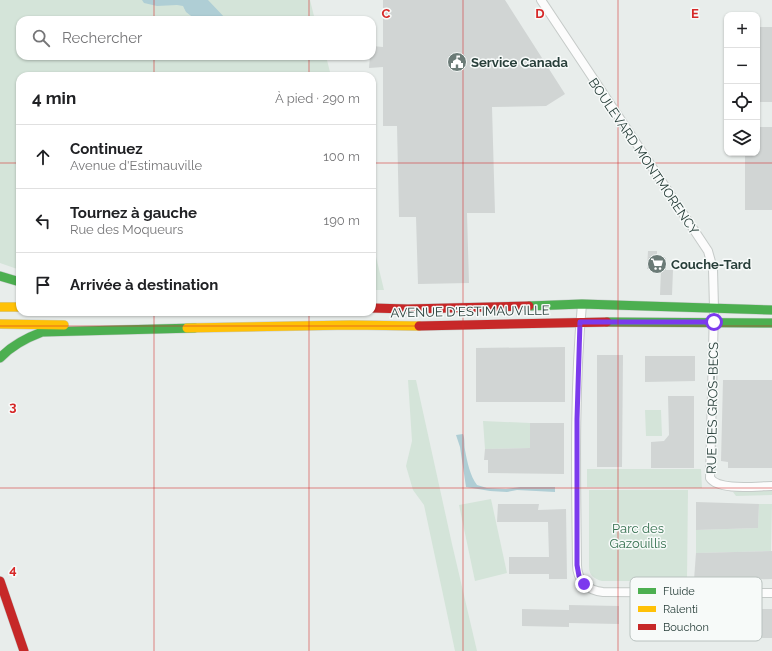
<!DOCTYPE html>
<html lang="fr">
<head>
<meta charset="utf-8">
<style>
	:root { --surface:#fff; --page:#f2f2f2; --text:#202124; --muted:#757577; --line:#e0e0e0 }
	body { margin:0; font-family:Raleway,sans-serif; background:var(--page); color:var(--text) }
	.controls { position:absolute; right:12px; top:12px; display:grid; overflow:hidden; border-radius:8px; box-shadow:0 1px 3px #0004 }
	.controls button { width:36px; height:36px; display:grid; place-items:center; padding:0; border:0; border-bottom:1px solid var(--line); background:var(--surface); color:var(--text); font:20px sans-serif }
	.stop { position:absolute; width:12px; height:12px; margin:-9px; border:3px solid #7c3aed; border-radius:50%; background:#fff }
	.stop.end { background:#7c3aed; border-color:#fff; box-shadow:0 1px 4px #0008 }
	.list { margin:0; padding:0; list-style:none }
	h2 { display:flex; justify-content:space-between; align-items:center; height:52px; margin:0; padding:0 16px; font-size:17px }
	h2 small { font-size:13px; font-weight:400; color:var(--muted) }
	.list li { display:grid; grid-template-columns:26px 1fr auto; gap:12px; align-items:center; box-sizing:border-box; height:64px; padding:0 16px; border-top:1px solid var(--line) }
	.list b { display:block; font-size:15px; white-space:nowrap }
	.list p { margin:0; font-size:13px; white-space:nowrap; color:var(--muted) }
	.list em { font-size:13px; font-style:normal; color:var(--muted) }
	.icon { flex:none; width:22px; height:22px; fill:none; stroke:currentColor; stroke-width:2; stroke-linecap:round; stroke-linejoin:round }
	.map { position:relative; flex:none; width:772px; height:651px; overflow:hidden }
	.search { position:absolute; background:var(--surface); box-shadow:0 1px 3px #0004; left:16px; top:16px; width:360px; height:44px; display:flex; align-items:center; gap:10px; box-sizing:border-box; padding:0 14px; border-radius:12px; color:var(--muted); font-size:15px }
	.panel { position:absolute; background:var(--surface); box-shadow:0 1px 3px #0004; left:16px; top:72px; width:360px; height:244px; border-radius:12px }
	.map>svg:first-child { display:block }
</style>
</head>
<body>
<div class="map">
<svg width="772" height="651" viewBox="0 0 772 651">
	<rect width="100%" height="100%" fill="#e8edeb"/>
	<!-- green -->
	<g fill="#d4e4d9">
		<polygon points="0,0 310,0 315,20 20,20 20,56 326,56 331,76 20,76 20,270 0,263"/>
		<polygon points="372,240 384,290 372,290"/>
		<polygon points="408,380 416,380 452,544 477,651 455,651 424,505 413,490 406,466 412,441"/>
		<polygon points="645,410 661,410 662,436 646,436"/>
		<polygon points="483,421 530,423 530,440 542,440 541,448 485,449"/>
		<polygon points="587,469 701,469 702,488 587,487"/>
		<path d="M 589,490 L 688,490 L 687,581 L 602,581 C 594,579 589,575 589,567 Z"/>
		<polygon points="738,491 772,491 772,495 736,496 733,492"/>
		<polygon points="491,499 507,573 475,581 459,505"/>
		<polygon points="759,504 772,504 771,551 696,553 696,530 758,528"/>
	</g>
	<!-- water -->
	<g fill="#afced5">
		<polygon points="142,0 208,0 227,20 204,20 202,18 195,19 186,12 183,6 177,5 157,6 144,3"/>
		<path d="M 463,434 C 465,439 464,444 465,450 C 467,461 470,476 477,485 L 487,488 L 506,489 L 520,487 L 555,487 L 555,492 L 517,490 L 507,492 L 490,491 L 466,487 L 460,447 L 456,435 Z"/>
	</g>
	<!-- building -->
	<g fill="#d1d5d4">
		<polygon points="383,0 505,0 565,94 546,106 492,107 495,213 467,213 469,283 418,284 416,217 399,217 397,126 383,126 383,67 369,68 370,56 372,56 372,46 383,47"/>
		<rect x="757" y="27" width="15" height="75"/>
		<polygon points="757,127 772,127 772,210 745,210 745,153 757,153"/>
		<polygon points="648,251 657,251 657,258 666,258 666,270 647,269"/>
		<polygon points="661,270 673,270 672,295 660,295"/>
		<polygon points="565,347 565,402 476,402 476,348"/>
		<polygon points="597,355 623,355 622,467 597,467"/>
		<polygon points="645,356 695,356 695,381 645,382"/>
		<polygon points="723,380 772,380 772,468 728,468 728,462 721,461"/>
		<polygon points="668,396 694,396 694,468 651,468 651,442 664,441 669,435"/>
		<polygon points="530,423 564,423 564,474 488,473 488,460 484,460 485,449 530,448"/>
		<polygon points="696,502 759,504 758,528 696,530"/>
		<polygon points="498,504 539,504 538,510 566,509 567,579 549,579 549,574 509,574 509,557 549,557 548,522 497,522"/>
		<polygon points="772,551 772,579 694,580 696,553"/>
		<polygon points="569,605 619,606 619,624 569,623 569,627 522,626 522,609 569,610"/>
		<polygon points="663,609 772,609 772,638 664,638"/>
	</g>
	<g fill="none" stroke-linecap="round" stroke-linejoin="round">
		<defs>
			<g id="street">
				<path d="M 541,0 L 708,251 L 713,269 L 714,308 L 710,478 C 719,491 757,486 772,486"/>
				<path d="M 582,304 C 574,391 576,478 577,565 C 577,580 588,591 603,592 L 772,593"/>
			</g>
			<g id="fast">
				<polyline points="0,276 20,282"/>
				<polyline points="529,306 582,304 772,310"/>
				<polyline points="607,322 772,323"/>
				<path d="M 0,358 C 12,345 26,338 42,332 L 195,328"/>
			</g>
			<g id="slow">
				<polyline points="0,307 20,307"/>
				<polyline points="0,324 64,325"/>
				<polyline points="187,328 351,325 419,326"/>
			</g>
			<g id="jam">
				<polyline points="372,308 408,309 529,306"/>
				<polyline points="419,326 607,322"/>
				<polyline points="0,581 24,651"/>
			</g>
		</defs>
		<!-- street casing -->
		<use href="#street" stroke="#c5cac8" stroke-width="10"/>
		<!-- fast casing -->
		<use href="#fast" stroke="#c5cbc9" stroke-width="10"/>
		<!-- slow casing -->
		<use href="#slow" stroke="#c5cbc9" stroke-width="10"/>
		<!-- jam casing -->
		<use href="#jam" stroke="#c5cbc9" stroke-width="10"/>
		<!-- street -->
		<use href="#street" stroke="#fcfcfc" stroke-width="8"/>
		<!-- fast -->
		<use href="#fast" stroke="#4caf50" stroke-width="9"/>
		<!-- slow -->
		<use href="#slow" stroke="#ffc107" stroke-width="9"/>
		<!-- jam -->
		<use href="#jam" stroke="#c62828" stroke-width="9"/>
	</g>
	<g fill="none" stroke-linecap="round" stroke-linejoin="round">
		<!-- route -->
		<polyline stroke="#7c3aed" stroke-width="5" points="584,584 579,576 577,565 577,419 580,322 714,322"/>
	</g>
	<!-- grid -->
	<path fill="none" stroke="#d62828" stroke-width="1" stroke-opacity="0.55" d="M 154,0 L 154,20M 309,0 L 309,20M 463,0 L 463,651M 618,0 L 618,651M 154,56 L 154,76M 309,56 L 309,76M 0,163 L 20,163M 372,163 L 772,163M 154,312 L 154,651M 309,312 L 309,651M 0,326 L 772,326M 0,488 L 772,488"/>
	<!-- icons -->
	<defs>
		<symbol id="civic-disc" viewBox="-11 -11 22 22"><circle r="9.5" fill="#6b7b77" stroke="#f7faf9"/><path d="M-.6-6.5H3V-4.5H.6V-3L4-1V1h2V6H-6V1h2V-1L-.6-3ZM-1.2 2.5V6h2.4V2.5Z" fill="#fff"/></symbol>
		<symbol id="supermarket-disc" viewBox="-11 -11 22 22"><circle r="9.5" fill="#6b7b77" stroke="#f7faf9"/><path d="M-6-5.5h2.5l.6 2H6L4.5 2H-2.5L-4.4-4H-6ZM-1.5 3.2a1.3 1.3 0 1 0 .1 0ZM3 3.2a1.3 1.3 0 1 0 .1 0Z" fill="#fff"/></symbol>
	</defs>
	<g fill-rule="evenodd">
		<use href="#civic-disc" x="446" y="51" width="22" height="22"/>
		<use href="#supermarket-disc" x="646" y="253" width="22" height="22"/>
	</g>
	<g text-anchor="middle" stroke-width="3" stroke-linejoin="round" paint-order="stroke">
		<!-- poi labels -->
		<g font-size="13" font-weight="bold" fill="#273e39" stroke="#f7faf9" text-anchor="start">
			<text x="471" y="67">Service Canada</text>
			<text x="671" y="269">Couche-Tard</text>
		</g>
		<!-- street labels -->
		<g font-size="13" fill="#273e39" stroke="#f7faf9">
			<text transform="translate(644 156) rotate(56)" y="5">BOULEVARD MONTMORENCY</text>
			<text transform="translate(470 311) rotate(-1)" y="5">AVENUE D'ESTIMAUVILLE</text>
			<text transform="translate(712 408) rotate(-89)" y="5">RUE DES GROS-BECS</text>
		</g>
		<!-- park labels -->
		<g font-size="13" fill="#367150" stroke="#f7faf9">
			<text x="638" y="533">Parc des<tspan x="638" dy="15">Gazouillis</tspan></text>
		</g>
	</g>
	<!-- legend -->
	<rect x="630" y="577" width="132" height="64" rx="6" fill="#f7faf9" stroke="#b9c2bf" stroke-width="1"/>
	<rect x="638" y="588" width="18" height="6" fill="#4caf50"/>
	<rect x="638" y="606" width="18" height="6" fill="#ffc107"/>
	<rect x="638" y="624" width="18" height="6" fill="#c62828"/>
	<g font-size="11" fill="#273e39">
		<text x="663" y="595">Fluide</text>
		<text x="663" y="613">Ralenti</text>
		<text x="663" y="631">Bouchon</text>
	</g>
	<g font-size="13" text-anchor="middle" font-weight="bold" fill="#d62828" stroke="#f7faf9" stroke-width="3" stroke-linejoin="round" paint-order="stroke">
		<text x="386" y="18">C</text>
		<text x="540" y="18">D</text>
		<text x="695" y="18">E</text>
		<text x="13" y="411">3</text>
		<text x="13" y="574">4</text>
	</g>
</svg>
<div class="controls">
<button>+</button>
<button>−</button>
<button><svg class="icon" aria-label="locate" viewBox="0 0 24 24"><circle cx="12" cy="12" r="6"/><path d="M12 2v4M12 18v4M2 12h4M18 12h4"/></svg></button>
<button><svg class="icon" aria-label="layers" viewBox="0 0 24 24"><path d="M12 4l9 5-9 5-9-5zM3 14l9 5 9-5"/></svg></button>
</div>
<div class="stop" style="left:714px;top:322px"></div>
<div class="stop end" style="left:584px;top:584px"></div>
<div class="search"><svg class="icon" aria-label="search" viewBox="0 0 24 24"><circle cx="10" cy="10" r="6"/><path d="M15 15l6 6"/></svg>Rechercher</div>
<section class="panel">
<h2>4 min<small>À pied · 290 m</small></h2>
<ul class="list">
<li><svg class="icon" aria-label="ahead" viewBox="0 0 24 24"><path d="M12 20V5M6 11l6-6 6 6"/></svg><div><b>Continuez</b><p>Avenue d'Estimauville</p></div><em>100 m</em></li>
<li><svg class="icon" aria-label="left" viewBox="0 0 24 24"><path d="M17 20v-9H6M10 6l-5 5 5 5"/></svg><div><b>Tournez à gauche</b><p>Rue des Moqueurs</p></div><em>190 m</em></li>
<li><svg class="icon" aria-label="arrive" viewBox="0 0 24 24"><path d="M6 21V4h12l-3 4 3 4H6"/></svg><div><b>Arrivée à destination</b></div></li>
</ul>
</section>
</div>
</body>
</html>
